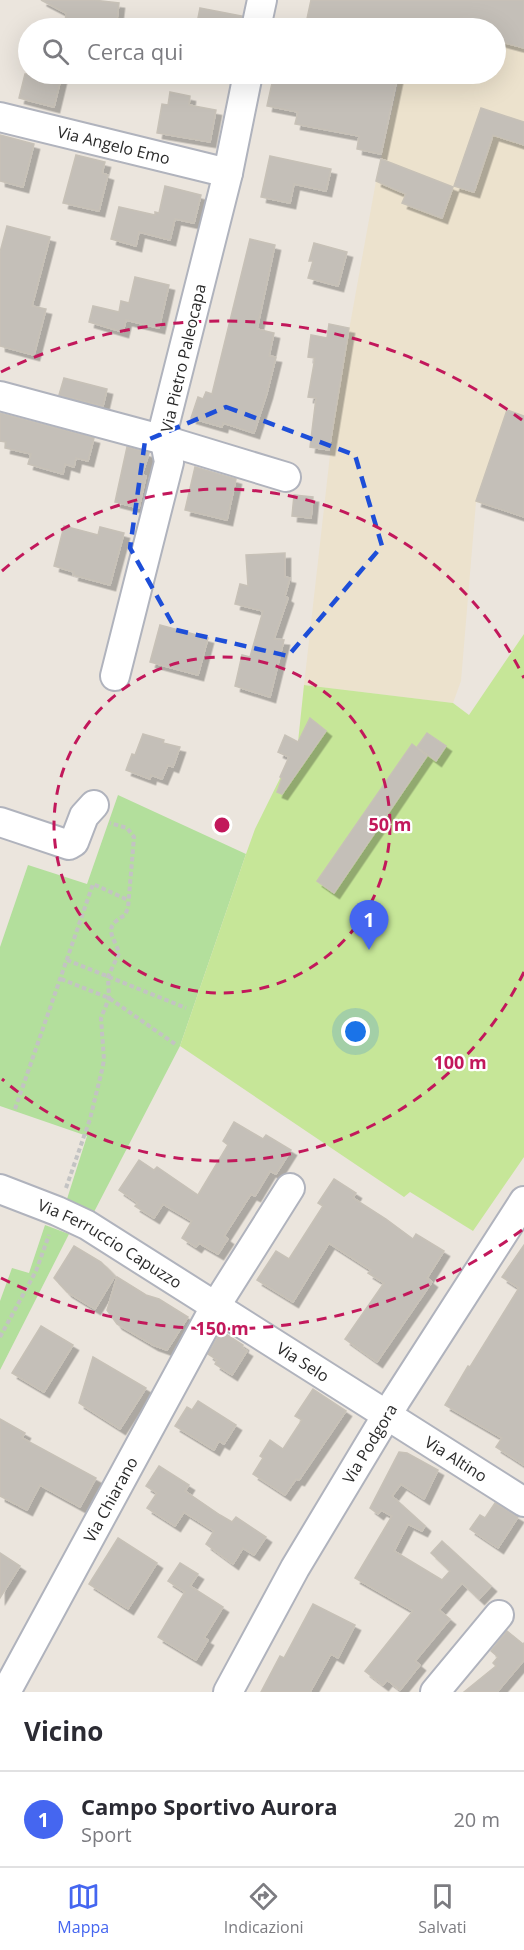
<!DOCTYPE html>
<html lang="it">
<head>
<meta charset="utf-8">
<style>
	:root { --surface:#fff; --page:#f2f2f3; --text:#2b2b33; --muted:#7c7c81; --line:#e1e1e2; --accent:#4566f0 }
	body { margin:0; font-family:"Open Sans",sans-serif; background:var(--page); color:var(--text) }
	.you { position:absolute; left:356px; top:1032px; width:21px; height:21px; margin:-15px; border:4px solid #fff; border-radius:50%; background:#1a73e8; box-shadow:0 0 0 9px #1a73e833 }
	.badge { display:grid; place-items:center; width:39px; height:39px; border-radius:50%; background:var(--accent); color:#fff; font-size:20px; font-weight:700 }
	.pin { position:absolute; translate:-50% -50px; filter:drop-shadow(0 2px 3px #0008) }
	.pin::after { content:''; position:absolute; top:32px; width:21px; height:18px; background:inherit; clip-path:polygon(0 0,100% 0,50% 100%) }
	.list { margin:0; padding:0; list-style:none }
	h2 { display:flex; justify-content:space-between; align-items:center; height:78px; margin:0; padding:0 24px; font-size:26px }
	h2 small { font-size:20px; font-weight:400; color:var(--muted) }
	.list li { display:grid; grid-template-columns:39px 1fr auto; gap:18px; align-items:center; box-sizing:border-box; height:96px; padding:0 24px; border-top:2px solid var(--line) }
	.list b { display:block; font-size:22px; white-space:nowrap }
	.list p { margin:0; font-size:20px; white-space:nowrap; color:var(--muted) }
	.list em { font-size:20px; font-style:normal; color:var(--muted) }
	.icon { flex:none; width:33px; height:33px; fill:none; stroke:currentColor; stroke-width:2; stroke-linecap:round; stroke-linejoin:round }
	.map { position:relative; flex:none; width:524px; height:1692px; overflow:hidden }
	.search { position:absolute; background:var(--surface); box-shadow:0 6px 24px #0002; left:18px; right:18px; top:18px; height:66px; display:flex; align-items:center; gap:15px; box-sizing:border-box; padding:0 21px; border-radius:33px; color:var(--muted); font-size:22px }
	.sheet { height:174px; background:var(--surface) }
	nav { display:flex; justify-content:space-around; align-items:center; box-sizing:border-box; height:84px; border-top:2px solid var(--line); background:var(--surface); font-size:16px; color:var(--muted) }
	nav a { display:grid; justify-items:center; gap:3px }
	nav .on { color:var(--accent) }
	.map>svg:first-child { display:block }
</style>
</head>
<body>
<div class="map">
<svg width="524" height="1692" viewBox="0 0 524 1692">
	<defs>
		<filter id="shadow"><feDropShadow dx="5.5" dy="5.5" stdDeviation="0" flood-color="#0004"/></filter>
	</defs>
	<rect width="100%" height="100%" fill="#ebe5dd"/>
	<!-- education -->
	<polygon fill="#ece2cd" points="413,0 524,0 524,122 481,108 474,128 524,145 524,517 476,502 461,681 453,703 304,685 336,402 376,181 400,74 496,74 496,28 408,28"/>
	<!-- green -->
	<g fill="#b3df9c">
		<polygon points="118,795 246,854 180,1046 94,1212 67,1199 87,1136 0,1106 0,947 28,865 87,884"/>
		<polygon points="45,1225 69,1234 0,1370 0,1301 12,1268 29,1273"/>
	</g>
	<!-- pitch -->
	<polygon fill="#c6e698" points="524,634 524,1157 473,1231 410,1192 404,1197 180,1046 246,854 255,829 298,742 304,685 453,703 469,715"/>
	<!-- building -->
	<g fill="#c4bfb8" stroke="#c7c1b7" stroke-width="1.5" filter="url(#shadow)">
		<polygon points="41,0 93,0 119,3 116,28 88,28 89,26 65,23 66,13"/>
		<polygon points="311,0 524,0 524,48 495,40 495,28 305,28"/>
		<polygon points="200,8 242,16 240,28 196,28"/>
		<polygon points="25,74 62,74 54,107 19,98"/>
		<polygon points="274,74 398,74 381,154 357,149 359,136 295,124 298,112 267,106"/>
		<polygon points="170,92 190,96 189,105 216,110 210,142 157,133 162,104 168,105"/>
		<polygon points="481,108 524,122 524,145 493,135 474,192 454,186"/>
		<polygon points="0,135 34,144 23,187 0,181"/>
		<polygon points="76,155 105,162 102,173 108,175 99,211 63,203"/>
		<polygon points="270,156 331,169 326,191 294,184 290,203 261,197"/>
		<polygon points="381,159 453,187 442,218 402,203 406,194 376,181"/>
		<polygon points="165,186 201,195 194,223 175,219 170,240 139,232 136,246 111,239 119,207 155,215 155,212 159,213"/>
		<polygon points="7,226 50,237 32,306 46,309 34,355 0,346 0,252"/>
		<polygon points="250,239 275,245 257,329 274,333 269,356 276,357 267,393 254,433 223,423 222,427 191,418 198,397 203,399 206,392 212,394"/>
		<polygon points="314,243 347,252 338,286 308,278 313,261 309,261"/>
		<polygon points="135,277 169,285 159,328 126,320 123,332 89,322 93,306 119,312 121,301 129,303"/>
		<polygon points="329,324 349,328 329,450 310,447 316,398 308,397 315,358 308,357 311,335 327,338"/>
		<polygon points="64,378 107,389 103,406 59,395"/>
		<polygon points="507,410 524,416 524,517 476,501"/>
		<polygon points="0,413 94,438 88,461 76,458 74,467 65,464 63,474 28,464 31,454 5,448 6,442 0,441"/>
		<polygon points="127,447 149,453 142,475 146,476 139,508 115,502"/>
		<polygon points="195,467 236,479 227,520 185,510"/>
		<polygon points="294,495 313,497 311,518 292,516"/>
		<polygon points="64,526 98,535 100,527 124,533 110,585 73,575 74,572 54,566"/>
		<polygon points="285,553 285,577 290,578 285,596 288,598 274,639 284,640 270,697 235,686 242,655 250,657 263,611 235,604 240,584 248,586 246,555"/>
		<polygon points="160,625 208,638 198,675 150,662"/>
		<polygon points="310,718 326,731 282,794 277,792 282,778 280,777 289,757 278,752 285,735 298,742"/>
		<polygon points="427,733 446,746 436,761 417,747"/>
		<polygon points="143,734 164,740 163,743 180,747 173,767 168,765 162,779 151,775 150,779 126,770 132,754 135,755"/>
		<polygon points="412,744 427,756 334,893 317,881"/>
		<polygon points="234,1122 263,1139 266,1135 291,1150 276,1174 270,1171 255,1196 251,1194 224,1236 228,1239 218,1254 199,1243 196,1247 182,1238 192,1221 163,1204 154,1218 135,1206 138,1203 119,1190 139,1160 154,1170 157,1167 198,1195 228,1145 223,1141"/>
		<polygon points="334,1179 356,1193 353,1198 386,1219 413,1239 416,1234 444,1251 427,1278 432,1282 377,1362 345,1339 384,1283 368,1273 371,1270 329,1243 293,1302 257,1280 276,1251 289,1259 323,1206 318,1203"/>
		<polygon points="524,1245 524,1465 496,1447 502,1438 445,1405 468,1366 470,1367 519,1288 502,1277"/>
		<polygon points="74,1246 101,1262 115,1276 95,1309 67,1292 54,1278"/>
		<polygon points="117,1277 146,1295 159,1299 188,1317 167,1350 153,1345 117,1324 107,1310"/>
		<polygon points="41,1326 73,1345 44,1392 12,1373"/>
		<polygon points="221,1331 243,1345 242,1348 247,1351 232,1375 215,1364 217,1360 208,1354"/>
		<polygon points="93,1357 146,1388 120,1429 79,1403"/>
		<polygon points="313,1389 346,1411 299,1480 296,1479 285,1495 253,1474 263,1458 260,1456 270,1440 283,1449 302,1420 295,1416"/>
		<polygon points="198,1401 236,1425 224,1444 219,1441 214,1450 175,1426 187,1407 192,1410"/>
		<polygon points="0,1419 25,1433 22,1438 96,1478 80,1507 40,1485 27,1510 0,1496"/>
		<polygon points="399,1452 407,1453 438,1470 424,1499 401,1484 392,1496 425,1526 422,1531 408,1524 394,1551 442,1580 450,1571 431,1553 442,1541 491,1586 479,1599 462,1583 439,1610 450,1619 415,1661 420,1665 400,1690 387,1680 383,1685 365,1671 413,1611 355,1578 392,1516 381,1510 378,1514 370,1508"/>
		<polygon points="159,1466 189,1485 185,1491 220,1515 232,1522 236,1517 266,1537 254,1555 243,1548 233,1564 206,1544 214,1531 184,1512 175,1526 147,1508 157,1493 146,1486"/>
		<polygon points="495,1503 518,1517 498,1548 470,1529 480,1515 485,1518"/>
		<polygon points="118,1538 157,1563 128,1609 89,1584"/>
		<polygon points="0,1553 20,1566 0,1598"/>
		<polygon points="180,1563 198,1574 190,1586 223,1607 204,1638 208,1640 196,1660 158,1637 185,1592 168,1581"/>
		<polygon points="313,1604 355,1625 338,1658 331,1654 310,1692 261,1692 280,1656 284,1658"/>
		<polygon points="507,1631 523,1644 524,1643 524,1660 497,1692 464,1692 496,1666 493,1663 498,1657 491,1651"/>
	</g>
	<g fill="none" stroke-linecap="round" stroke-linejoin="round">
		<defs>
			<g id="minor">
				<polyline points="256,28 262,0"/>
				<path id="s1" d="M 0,117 L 228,173"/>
				<polyline points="0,396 164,440 286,477"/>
				<polyline points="115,676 169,462 163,431 228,173 248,74"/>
				<polyline points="0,822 69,845 74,842 84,816 94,805"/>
				<path id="s2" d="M 0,1189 L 57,1211 L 87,1225 L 524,1502"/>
				<path id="s3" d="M 6,1692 L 215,1307 L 290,1188"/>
				<path id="s4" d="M 228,1692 L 295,1568 L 396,1400 L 524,1201"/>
				<polyline points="435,1692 499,1615"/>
			</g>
		</defs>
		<!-- minor casing -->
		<use href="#minor" stroke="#b0b3bd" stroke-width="32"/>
		<!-- path -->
		<g stroke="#c3c3c3" stroke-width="4" stroke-dasharray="4.5 3" stroke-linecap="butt">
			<polyline points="67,960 186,1008"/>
			<polyline points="61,979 109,998 175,1044"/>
			<polyline points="15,1109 93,884 128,900"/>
			<path d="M 66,1188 L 90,1119 L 102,1070 L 104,1060 L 101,1018 L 109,998 L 108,977 L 119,953 C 113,934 102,928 125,915 L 128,908 L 134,837 L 127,828 L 110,823"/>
			<polyline points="0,1337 36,1271 49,1235"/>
		</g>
		<!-- minor -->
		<use href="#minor" stroke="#fff" stroke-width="28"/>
	</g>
	<!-- marked area -->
	<path fill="none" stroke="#1d4ed8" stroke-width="4.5" stroke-dasharray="12 8" stroke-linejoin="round" d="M 226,407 L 355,455 L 382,546 L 288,656 L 176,630 L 130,548 L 145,441 Z"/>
	<!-- distance rings -->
	<g fill="none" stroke="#c2185b" stroke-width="3" stroke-dasharray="10 8">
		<circle cx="222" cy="825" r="168"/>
		<path d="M524 972A336 336 0 0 1 2 1079M2 571A336 336 0 0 1 524 678"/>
		<path d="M522 1230A504 504 0 0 1 1 1278M1 372A504 504 0 0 1 522 420"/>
	</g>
	<g text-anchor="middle" stroke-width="4.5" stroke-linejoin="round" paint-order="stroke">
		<!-- street labels -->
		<g font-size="16" fill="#2a2a2a" stroke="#fff">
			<text dy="6" stroke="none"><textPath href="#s1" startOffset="117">Via Angelo Emo</textPath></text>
			<text transform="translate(183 358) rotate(-77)" y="6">Via Pietro Paleocapa</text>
			<text dy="6" stroke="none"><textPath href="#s2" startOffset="123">Via Ferruccio Capuzzo</textPath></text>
			<text dy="6" stroke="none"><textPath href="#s2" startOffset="350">Via Selo</textPath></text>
			<text dy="6" stroke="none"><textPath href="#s4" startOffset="286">Via Podgora</textPath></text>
			<text dy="6" stroke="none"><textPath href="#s2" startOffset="531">Via Altino</textPath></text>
			<text dy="6" stroke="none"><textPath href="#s3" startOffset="219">Via Chiarano</textPath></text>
		</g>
	</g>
	<circle cx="222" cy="825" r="9" fill="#c2185b" stroke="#fff" stroke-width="3"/>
	<g font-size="18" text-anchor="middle" font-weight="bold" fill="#c2185b" stroke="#fff" stroke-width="4.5" stroke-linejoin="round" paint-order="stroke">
		<text x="390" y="831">50 m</text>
		<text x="460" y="1069">100 m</text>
		<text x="222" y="1335">150 m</text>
	</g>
</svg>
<div class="you"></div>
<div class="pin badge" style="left:369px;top:950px">1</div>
<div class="search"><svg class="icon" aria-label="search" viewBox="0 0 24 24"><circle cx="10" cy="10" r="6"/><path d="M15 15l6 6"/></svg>Cerca qui</div>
</div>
<section class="sheet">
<h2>Vicino<small></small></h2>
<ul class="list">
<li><span class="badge">1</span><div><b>Campo Sportivo Aurora</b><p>Sport</p></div><em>20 m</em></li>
</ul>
</section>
<nav>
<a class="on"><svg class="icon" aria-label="map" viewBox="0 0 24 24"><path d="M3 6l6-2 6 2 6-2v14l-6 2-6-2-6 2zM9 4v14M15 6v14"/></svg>Mappa</a>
<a><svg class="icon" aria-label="directions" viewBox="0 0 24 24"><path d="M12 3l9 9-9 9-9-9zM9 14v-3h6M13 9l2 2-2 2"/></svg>Indicazioni</a>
<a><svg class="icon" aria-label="saved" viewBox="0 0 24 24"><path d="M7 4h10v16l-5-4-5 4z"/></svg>Salvati</a>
</nav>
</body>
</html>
